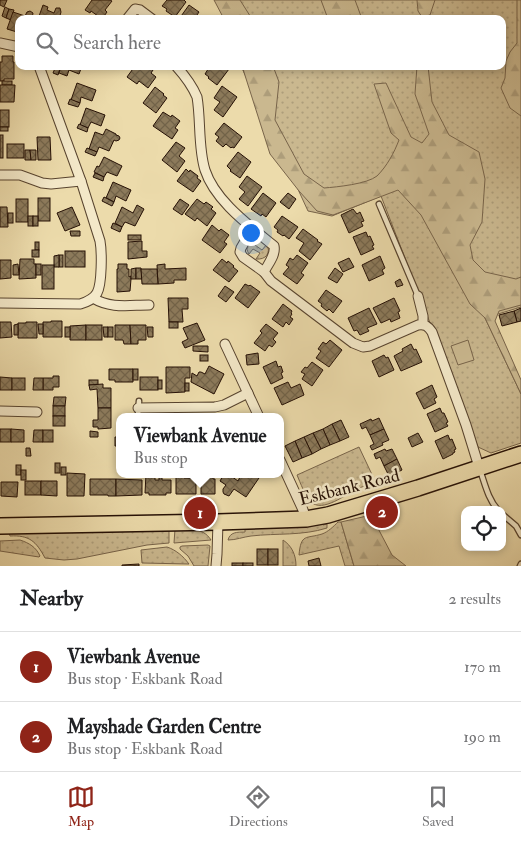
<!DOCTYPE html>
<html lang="en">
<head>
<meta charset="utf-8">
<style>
	:root { --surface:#fff; --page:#f2f2f2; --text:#202124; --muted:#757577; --line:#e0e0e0; --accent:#8f2418 }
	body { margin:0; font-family:"IM FELL Double Pica",serif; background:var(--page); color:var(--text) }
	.controls { position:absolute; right:15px; bottom:15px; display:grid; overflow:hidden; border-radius:10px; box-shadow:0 2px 8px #0003 }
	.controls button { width:45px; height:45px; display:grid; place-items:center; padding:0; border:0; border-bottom:1px solid var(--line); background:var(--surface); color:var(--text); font:25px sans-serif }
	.you { position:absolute; left:250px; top:232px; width:18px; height:18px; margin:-12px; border:4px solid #fff; border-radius:50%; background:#1a73e8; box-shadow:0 0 0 8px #1a73e833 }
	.badge { display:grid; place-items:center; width:32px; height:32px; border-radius:50%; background:var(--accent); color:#fff; font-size:16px; font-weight:700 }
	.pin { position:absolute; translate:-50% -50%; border:2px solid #fff; box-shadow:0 1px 5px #0006 }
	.popup { position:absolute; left:116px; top:413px; width:168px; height:65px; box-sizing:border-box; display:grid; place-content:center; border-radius:10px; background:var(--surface); filter:drop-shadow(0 1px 4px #0005); font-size:16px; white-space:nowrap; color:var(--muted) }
	.popup b { font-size:19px; color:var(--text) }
	.popup::after { content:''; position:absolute; left:50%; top:100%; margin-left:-10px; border:10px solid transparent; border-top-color:var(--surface) }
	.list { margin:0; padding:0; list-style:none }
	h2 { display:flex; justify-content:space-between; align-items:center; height:65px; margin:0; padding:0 20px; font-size:21px }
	h2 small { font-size:16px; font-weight:400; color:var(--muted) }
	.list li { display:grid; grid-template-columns:32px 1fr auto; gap:15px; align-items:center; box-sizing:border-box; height:70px; padding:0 20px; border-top:1px solid var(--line) }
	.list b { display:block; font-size:19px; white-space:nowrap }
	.list p { margin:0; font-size:16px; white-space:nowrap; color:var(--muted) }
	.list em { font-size:16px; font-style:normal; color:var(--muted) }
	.icon { flex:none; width:28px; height:28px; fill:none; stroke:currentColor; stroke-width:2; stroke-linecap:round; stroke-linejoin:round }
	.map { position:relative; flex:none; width:521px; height:566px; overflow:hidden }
	.search { position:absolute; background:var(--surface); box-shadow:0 2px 8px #0003; left:15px; right:15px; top:15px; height:55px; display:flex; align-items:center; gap:12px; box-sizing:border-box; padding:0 18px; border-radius:10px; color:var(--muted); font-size:19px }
	.sheet { height:205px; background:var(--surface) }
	nav { display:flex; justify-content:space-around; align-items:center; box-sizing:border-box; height:70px; border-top:1px solid var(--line); background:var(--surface); font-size:14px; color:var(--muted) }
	nav a { display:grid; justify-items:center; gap:2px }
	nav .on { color:var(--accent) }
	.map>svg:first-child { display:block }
</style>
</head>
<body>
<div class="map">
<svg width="521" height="566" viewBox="0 0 521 566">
	<defs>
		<pattern id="grass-dots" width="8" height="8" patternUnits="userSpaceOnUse" patternTransform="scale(1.25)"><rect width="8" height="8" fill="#cab88f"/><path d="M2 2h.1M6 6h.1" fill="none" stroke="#ad9d7a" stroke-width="1.8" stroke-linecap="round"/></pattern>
		<pattern id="forest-firs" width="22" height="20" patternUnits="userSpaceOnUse" patternTransform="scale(1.25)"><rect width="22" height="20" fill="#cab88f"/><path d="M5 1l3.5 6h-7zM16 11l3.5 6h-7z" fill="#ad9d7a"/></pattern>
		<pattern id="building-cross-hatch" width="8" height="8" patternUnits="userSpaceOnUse" patternTransform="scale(1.25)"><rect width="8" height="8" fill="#8c7a5b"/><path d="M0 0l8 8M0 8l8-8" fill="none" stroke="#726349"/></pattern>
	</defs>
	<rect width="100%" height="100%" fill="#ecdbab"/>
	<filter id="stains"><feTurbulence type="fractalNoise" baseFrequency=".004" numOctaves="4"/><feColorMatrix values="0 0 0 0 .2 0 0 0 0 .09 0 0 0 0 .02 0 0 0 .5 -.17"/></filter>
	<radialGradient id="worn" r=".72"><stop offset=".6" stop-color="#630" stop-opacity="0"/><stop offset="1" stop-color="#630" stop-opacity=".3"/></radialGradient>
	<!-- grass -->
	<g fill="url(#grass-dots)" stroke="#78644a">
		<polygon points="221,0 521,0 521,307 485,318 521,394 521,443 491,453 478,447 381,196 332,216 308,211 241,66 502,66 502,19 226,19"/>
		<path d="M 253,238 L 260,239 L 255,245 L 262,250 L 267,244 C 271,253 266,260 256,259 L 260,253 L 253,249 L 249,254 C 245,248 247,242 253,238 Z"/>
		<path d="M 359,447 L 376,483 C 370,485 363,486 357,489 C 346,494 323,513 311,502 C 306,498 300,482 297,475 Z"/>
		<path d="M 322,522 L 323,525 L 327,524 L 327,528 C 302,536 277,533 251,536 C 243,537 236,540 228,540 C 230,532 237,532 245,532 L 245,528 Z"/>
		<path d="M 338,522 L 341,522 L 354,566 L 345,566 L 339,546 L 299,555 C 301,533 306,539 322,534 C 328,532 334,526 338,522 Z"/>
		<path d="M 175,529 C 188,529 203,527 211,540 L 174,543 Z"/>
		<path d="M 169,530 L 169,543 L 147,545 L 77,559 L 64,560 L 45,558 C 36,541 29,535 10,536 L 9,533 Z"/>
		<path d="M 20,540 C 29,543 36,547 40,556 L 39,557 L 0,551 L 0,541 Z"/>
		<path d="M 283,540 C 292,546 296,555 296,566 L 283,566 Z"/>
		<polygon points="208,545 210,546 208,566 194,566 188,556 180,549 180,547 182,546"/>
		<path d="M 167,547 C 176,550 183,556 189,564 L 142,563 L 141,550 Z"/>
	</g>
	<!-- forest -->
	<g fill="url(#forest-firs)" stroke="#78644a">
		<polygon points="214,0 240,0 252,19 224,19"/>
		<polygon points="321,0 355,0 362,19 328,19"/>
		<polygon points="417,0 435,0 430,15 422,17 418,11"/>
		<polygon points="517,0 521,0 521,116 510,108 501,88 505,78 506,61 510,52 517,43"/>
		<path d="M 242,66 L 273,66 L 279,82 L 275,120 L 304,174 L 324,188 C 337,187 367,184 377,176 C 387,166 394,153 399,140 L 391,133 L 374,84 L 386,83 L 411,137 L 422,143 L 429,134 L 415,94 L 417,66 L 428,66 L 432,102 L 449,135 L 479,152 L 485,179 L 482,222 L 470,245 L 473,260 L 485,272 L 516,279 L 521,277 L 521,305 L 499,311 L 495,321 L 521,380 L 521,394 L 485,318 L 470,304 L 421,215 L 398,190 L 333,215 L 317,211 L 299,191 L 270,154 Z"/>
		<polygon points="371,515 392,555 406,566 354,566 341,522"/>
	</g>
	<!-- green -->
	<polygon fill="#cab88f" stroke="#78644a" points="468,340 474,360 458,365 451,346"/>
	<!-- building -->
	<g fill="url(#building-cross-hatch)" stroke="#251005">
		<polygon points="0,0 7,0 4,7 0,5"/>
		<polygon points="92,0 110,0 112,1 105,10 107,12 102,19 91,11 90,13 85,10"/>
		<polygon points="167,0 184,0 186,2 175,17 166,11 167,9 162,6"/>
		<polygon points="43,5 48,7 47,10 54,13 56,8 60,8 61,12 59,19 38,19"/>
		<polygon points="189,5 199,12 197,15 202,19 179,19"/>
		<polygon points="5,7 9,9 6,18 2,16"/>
		<polygon points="9,9 14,10 11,20 6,18"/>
		<polygon points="30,11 33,13 32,19 19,19 19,27 17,32 7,29 13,12 25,16 27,12"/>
		<polygon points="2,56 13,56 13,62 14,62 14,79 4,79 4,81 0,81 0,62 2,62"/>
		<polygon points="56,66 61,66 58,75 53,73"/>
		<polygon points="61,66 82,66 79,74 69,70 67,76 59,73"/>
		<polygon points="135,66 142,66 144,68 146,66 148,66 153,70 151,73 156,77 148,88 139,81 137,84 127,77"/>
		<polygon points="210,66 225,66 229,69 217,85 208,78 209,77 205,74"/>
		<rect x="2" y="81" width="10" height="4"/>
		<polygon points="77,83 96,90 92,101 81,97 80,103 71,100"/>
		<polygon points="0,85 15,85 14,102 0,102"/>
		<polygon points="222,86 237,97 223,117 214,110 220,102 214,98"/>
		<polygon points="155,87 164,94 163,95 167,98 156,113 143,103"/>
		<polygon points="70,99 80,103 78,107 68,104"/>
		<polygon points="86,108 105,115 101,126 91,122 88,128 80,125"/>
		<rect x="0" y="110" width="9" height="17"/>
		<polygon points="163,112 171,117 172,115 180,121 175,128 178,130 172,139 153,126"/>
		<polygon points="224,123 242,137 234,148 232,147 231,148 226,144 223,147 216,141 219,137 215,134"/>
		<polygon points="79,124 88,128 87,132 77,128"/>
		<rect x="0" y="127" width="8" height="4"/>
		<polygon points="106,129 116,134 116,135 119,136 120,138 119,140 116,141 114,140 109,151 99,147 97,152 89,149 95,132 103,135"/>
		<rect x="0" y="135" width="3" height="23"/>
		<polygon points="37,137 50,137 51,160 38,160"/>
		<polygon points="176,142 185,148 179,156 185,161 177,172 162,160"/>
		<rect x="7" y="144" width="17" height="14"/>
		<polygon points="87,148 97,152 95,156 85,152"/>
		<polygon points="25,150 30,150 31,160 25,160"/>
		<polygon points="30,150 36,150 36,160 31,160"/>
		<polygon points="238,152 251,162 240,178 230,171 231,170 227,166"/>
		<polygon points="104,157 122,166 117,176 107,172 104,177 94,172 97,166 99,167"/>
		<polygon points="186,169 189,172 190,170 198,176 197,178 201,181 193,192 177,181"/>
		<polygon points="95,173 104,177 103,181 93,177"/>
		<polygon points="247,176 262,187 248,206 239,199 245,192 239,187"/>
		<polygon points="113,182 131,190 126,201 116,196 114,202 106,198"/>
		<polygon points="263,193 276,203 266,217 262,214 261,216 251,209"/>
		<polygon points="288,193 296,199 289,209 280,202"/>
		<polygon points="104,197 114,202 112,206 102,201"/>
		<rect x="38" y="198" width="12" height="23"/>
		<rect x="16" y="199" width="12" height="23"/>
		<polygon points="180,199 189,205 182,215 173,209"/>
		<polygon points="197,199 204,204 206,202 213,207 211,209 216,213 207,226 197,218 195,221 185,214"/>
		<polygon points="137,205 144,209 135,226 125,222 122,227 115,223 122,207 133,213"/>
		<polygon points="0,207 7,207 8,227 0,227"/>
		<polygon points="72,207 80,225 65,231 57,213"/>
		<polygon points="353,209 357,214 360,212 364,221 361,222 363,226 349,233 341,215"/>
		<rect x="8" y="213" width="5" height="10"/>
		<rect x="28" y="216" width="5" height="10"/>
		<rect x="33" y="216" width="5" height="10"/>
		<polygon points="282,216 298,227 289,239 284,235 283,236 277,232 278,230 274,227"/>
		<polygon points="113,223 122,227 120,232 111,228"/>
		<polygon points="212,225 219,231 221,229 229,235 224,242 227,244 220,253 202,240"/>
		<polygon points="303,229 318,240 317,241 322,244 310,260 299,251 304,243 296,238"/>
		<polygon points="70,231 80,231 80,236 71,236"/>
		<polygon points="366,232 368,237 370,236 374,245 372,246 374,249 361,255 353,237"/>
		<rect x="128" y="235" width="13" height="5"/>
		<polygon points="142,241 142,251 147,251 147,257 128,259 128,242"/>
		<rect x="35" y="242" width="4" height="8"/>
		<rect x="32" y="250" width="7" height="7"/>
		<rect x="65" y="251" width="20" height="16"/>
		<rect x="59" y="255" width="4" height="12"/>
		<polygon points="59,255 59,267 54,267 54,256"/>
		<polygon points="297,255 308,263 301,273 304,275 297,284 283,274 289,267 286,265 290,258 293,260"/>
		<polygon points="380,256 385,268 382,270 384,274 369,281 362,265"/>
		<polygon points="349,258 354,267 343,272 338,263"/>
		<polygon points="20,259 34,259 34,264 36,264 36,278 19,279"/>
		<polygon points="222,259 227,263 228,261 234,266 233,267 238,271 229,282 213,270"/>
		<polygon points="0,260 11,260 11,278 0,279"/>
		<polygon points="18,264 19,275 13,275 13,265"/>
		<rect x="36" y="264" width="5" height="11"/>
		<polygon points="118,264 127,264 127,269 129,269 129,277 131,276 131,279 130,291 117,292 117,269 118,269"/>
		<polygon points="165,264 165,269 186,268 186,280 174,280 174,283 158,284 157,265"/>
		<rect x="42" y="265" width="12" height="24"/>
		<polygon points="136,268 136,279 131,279 131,269"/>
		<polygon points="136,268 141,268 142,279 136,279"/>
		<polygon points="335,268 343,274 337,283 328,278"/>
		<polygon points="141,269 157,269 158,284 142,284"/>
		<polygon points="400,279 403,285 397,287 395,282"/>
		<polygon points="245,284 249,286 250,285 260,292 248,308 235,298"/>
		<polygon points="225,286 234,292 226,302 218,296"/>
		<polygon points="326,290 342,301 333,313 329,309 327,311 321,306 322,304 318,301"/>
		<polygon points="168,298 188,298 188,309 182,309 183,322 169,322"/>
		<polygon points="394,298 400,311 398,312 400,318 391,322 390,319 381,323 373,308"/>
		<polygon points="283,304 292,311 291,313 292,314 290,317 293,319 289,325 286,322 283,327 272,319"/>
		<polygon points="369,308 377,324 367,328 369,331 360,335 357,330 354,331 348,318"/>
		<polygon points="521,308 521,321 517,322 514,311"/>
		<polygon points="514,311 517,322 502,326 499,315"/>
		<polygon points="51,321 62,321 62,337 43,337 43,322 51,322"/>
		<polygon points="0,322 11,322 12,337 0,338"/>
		<polygon points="26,322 37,322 37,338 18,338 18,323 26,323"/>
		<rect x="169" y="322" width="9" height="6"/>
		<polygon points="197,323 205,340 185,348 182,342 188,339 183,328"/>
		<polygon points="18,324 18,335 14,335 14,325"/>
		<polygon points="38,324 43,324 43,334 39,334"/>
		<polygon points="266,324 278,333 273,339 276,342 272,347 269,345 265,351 254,343 262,333 260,331"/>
		<polygon points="86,325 86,340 70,340 70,326"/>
		<rect x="86" y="325" width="16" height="15"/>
		<polygon points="115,325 130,325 131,344 124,344 123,340 115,340"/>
		<polygon points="130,325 146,325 146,340 138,340 138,344 131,344"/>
		<rect x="65" y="327" width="5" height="10"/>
		<polygon points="103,327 108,327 108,337 104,337"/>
		<rect x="108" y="327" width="5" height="10"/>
		<polygon points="147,327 153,327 153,337 148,337"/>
		<polygon points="330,340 342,350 329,367 316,358 321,351 318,349 323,342 326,344"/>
		<polygon points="411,344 414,350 416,349 422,362 401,371 394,356 403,351 402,349"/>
		<polygon points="193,346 208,346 208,352 193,351"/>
		<polygon points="258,353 259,364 247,365 246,355"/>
		<rect x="200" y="355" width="8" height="6"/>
		<polygon points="384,355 386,358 388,357 394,370 379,377 372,361"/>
		<polygon points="276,361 278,367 281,366 283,372 281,373 283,378 271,384 263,367"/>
		<polygon points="312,362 323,370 312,386 302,379 305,374 301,372 305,367 307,368"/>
		<polygon points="209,366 224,374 214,394 191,382 192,373 197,376 199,372 201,372 205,374"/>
		<polygon points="166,367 190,367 190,378 185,378 185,392 166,393"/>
		<polygon points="109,369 133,369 133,382 115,382 115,380 109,380"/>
		<rect x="133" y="369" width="5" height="11"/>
		<polygon points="53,376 59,376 59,387 53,387 53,390 43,390 43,378 53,378"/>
		<polygon points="0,377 12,378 12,390 0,390"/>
		<rect x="140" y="377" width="18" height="13"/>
		<rect x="12" y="378" width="13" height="12"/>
		<polygon points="34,378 43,378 43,390 33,390"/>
		<rect x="89" y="380" width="9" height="5"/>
		<rect x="158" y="380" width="4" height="9"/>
		<polygon points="288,382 291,388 300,384 304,395 282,405 274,388"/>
		<rect x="185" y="383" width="4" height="8"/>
		<polygon points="103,384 103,388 111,388 111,408 98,408 97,389 90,390 89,385"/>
		<polygon points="432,385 437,397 434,399 436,403 424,409 416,393"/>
		<polygon points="54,397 66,397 65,406 53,406"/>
		<rect x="53" y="406" width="12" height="10"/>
		<polygon points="98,408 111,408 111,428 98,429 98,427 93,427 93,420 98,420"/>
		<polygon points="440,408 442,413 444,413 448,422 446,423 448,426 435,432 427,414"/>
		<rect x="53" y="416" width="12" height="10"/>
		<polygon points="379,418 384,429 370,435 366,427 362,429 360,424 371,419 372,421"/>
		<polygon points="341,420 349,437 340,441 332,424"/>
		<polygon points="332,424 340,441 330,445 323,429"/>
		<rect x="0" y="429" width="11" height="13"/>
		<polygon points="11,429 24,430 24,442 11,442"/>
		<polygon points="323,429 330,445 321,449 313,433"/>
		<polygon points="384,429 389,440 382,443 383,445 372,450 370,446 374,444 370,435"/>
		<polygon points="34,430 43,430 43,442 33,442"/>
		<rect x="43" y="430" width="10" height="12"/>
		<polygon points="90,431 98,432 98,437 90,437"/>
		<polygon points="119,433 120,433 120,448 119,446 115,446 115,437 119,437"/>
		<polygon points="313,433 321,449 312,454 304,437"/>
		<polygon points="418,433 423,442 412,447 408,438"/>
		<polygon points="448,435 450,440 452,439 456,449 454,450 455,452 453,453 453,454 443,459 435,441"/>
		<polygon points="304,437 312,454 302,458 295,441"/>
		<polygon points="295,441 302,458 293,462 285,446"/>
		<polygon points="26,448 30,448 31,456 26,456"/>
		<polygon points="385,449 386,451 392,449 397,459 384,466 380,457 376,459 374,454"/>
		<polygon points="397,459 402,470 396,473 397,475 386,481 384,476 388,474 384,466"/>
		<rect x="55" y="463" width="5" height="10"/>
		<rect x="16" y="465" width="5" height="10"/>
		<rect x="61" y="467" width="5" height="8"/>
		<rect x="21" y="470" width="5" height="10"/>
		<polygon points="67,473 85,474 84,496 67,496"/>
		<polygon points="146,474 155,474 155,480 159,480 159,475 162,475 162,480 171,480 171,493 166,493 166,495 149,495 149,493 145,493"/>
		<polygon points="201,474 213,474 213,479 215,479 215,494 201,494"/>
		<polygon points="224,474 228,474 238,481 240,477 238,476 239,474 261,475 246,497 234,489 229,496 224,494 223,492 223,489 226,485 220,481"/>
		<polygon points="176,476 184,476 184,478 196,478 196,494 176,494"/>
		<polygon points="90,479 116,479 116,496 108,496 108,495 90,495"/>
		<polygon points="116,479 142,480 142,495 116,496"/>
		<rect x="25" y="481" width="16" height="14"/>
		<polygon points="41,481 57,481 57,496 41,495"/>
		<polygon points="1,482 18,482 17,497 1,496"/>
		<rect x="257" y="549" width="11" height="16"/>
		<rect x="268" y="549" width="10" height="16"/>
		<polygon points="319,558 321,566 309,566 308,561"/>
		<rect x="232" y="563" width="11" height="3"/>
		<rect x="243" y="563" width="10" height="3"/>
		<polygon points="139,564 139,566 122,566 122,565"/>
	</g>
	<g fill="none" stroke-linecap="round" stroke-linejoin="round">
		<defs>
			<g id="service">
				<polyline points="379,204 418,296"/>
				<polyline points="138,415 139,401"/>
				<path d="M 480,470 C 485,484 488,499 498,510"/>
				<polyline points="502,514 516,526 521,535"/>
				<polyline points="520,566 521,564"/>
			</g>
			<g id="minor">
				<polyline points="127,19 135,9 140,10 152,19"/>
				<polyline points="0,43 19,47"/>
				<path d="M 176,66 C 185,76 192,85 197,97 C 201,120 198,148 205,170 C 215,201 250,226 274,246 C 276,255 268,264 264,272"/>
				<polyline points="0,175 20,175 42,183 51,184 81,181"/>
				<path d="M 252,229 L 241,248 L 240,252 L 243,257 L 264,272 L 271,281 L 353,343 L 363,347 L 370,346 L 418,325 C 425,324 428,326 432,332 L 466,425 L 479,467"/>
				<polyline points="418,296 423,316 423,324"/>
				<path d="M 93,298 C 111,309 129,305 149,305"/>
				<path d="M 0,303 L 80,304 C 86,302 93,300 97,293 C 102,284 102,252 100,241 L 81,181 L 39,66"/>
				<polyline points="225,344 259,417"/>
				<polyline points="138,408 215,407 224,405 248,393"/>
				<polyline points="0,411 37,412"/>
				<polyline points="280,460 303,510 306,519"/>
				<polyline points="216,566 217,554 218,522"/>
			</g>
			<polyline id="primary" points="0,526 218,522 306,519 328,515 418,488 521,454"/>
		</defs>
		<!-- service casing -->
		<use href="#service" stroke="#57432e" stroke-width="7"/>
		<!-- minor casing -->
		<use href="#minor" stroke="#57432e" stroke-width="11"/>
		<!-- primary casing -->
		<use href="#primary" stroke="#251005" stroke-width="18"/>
		<!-- service -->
		<use href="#service" stroke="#f3e8c8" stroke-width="4.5"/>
		<!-- minor -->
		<use href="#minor" stroke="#f3e8c8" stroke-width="9"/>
		<!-- primary -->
		<use href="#primary" stroke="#ecdbab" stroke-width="15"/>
	</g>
	<g text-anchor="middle" stroke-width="5" stroke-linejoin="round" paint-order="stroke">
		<!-- street labels -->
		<g font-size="18" fill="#251005" stroke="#f3e8c8">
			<text transform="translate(349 487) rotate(-14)" y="6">Eskbank Road</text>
		</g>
	</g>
	<rect width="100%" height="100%" filter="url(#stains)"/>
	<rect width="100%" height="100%" fill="url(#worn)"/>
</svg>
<div class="controls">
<button><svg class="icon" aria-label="locate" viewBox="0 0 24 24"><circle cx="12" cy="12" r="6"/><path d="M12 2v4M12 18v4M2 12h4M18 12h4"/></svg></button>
</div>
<div class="you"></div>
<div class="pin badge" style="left:200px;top:513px">1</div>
<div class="popup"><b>Viewbank Avenue</b>Bus stop</div>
<div class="pin badge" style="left:382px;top:512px">2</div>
<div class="search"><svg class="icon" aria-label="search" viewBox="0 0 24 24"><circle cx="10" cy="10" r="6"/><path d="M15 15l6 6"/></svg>Search here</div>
</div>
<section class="sheet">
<h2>Nearby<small>2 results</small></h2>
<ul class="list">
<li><span class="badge">1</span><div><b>Viewbank Avenue</b><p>Bus stop · Eskbank Road</p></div><em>170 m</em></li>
<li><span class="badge">2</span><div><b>Mayshade Garden Centre</b><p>Bus stop · Eskbank Road</p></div><em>190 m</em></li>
</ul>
</section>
<nav>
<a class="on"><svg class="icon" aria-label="map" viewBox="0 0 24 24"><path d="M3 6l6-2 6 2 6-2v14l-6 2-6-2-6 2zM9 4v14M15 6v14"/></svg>Map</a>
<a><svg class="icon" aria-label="directions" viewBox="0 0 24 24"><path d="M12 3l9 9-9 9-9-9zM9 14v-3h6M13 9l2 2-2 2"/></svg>Directions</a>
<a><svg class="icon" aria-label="saved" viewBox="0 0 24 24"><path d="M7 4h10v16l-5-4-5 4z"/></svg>Saved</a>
</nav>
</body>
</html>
